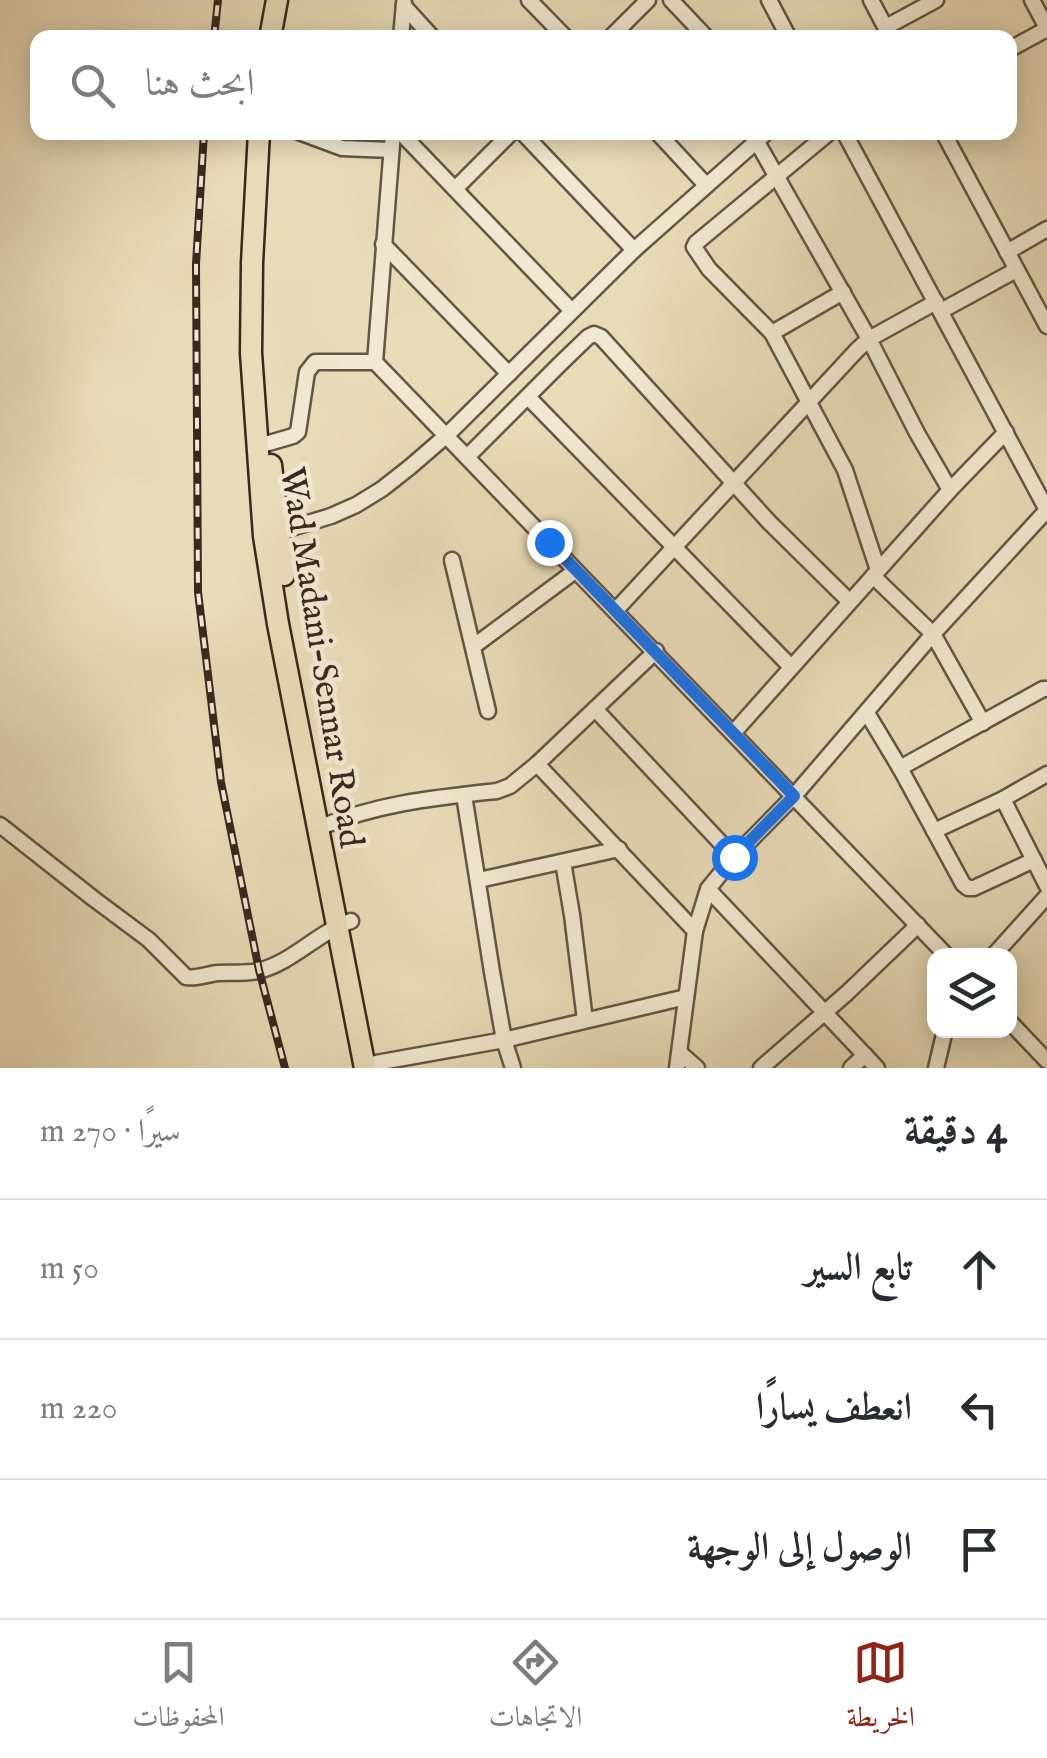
<!DOCTYPE html>
<html lang="ar">
<head>
<meta charset="utf-8">
<style>
	:root { --surface:#fff; --page:#f7f7f7; --text:#2b2b33; --muted:#7c7c81; --line:#e1e1e2; --accent:#8f2418 }
	body { margin:0; font-family:"IM FELL English",Amiri,serif; background:var(--page); color:var(--text); direction:rtl }
	.controls { position:absolute; right:30px; bottom:30px; display:grid; overflow:hidden; border-radius:20px; box-shadow:0 5px 25px #0003 }
	.controls button { width:90px; height:90px; display:grid; place-items:center; padding:0; border:0; border-bottom:2px solid var(--line); background:var(--surface); color:var(--text); font:50px sans-serif }
	.stop { position:absolute; width:30px; height:30px; margin:-22px; border:8px solid #1a73e8; border-radius:50%; background:#fff }
	.stop.end { background:#1a73e8; border-color:#fff; box-shadow:0 2px 10px #0008 }
	.list { margin:0; padding:0; list-style:none }
	h2 { display:flex; justify-content:space-between; align-items:center; height:130px; margin:0; padding:0 40px; font-size:42px }
	h2 small { font-size:32px; font-weight:400; color:var(--muted) }
	.list li { display:grid; grid-template-columns:65px 1fr auto; gap:30px; align-items:center; box-sizing:border-box; height:140px; padding:0 40px; border-top:2px solid var(--line) }
	.list b { display:block; font-size:38px; white-space:nowrap }
	.list em { font-size:32px; font-style:normal; color:var(--muted) }
	.icon { flex:none; width:55px; height:55px; fill:none; stroke:currentColor; stroke-width:2; stroke-linecap:round; stroke-linejoin:round }
	.map { position:relative; flex:none; width:1047px; height:1068px; overflow:hidden; direction:ltr }
	.search { position:absolute; background:var(--surface); box-shadow:0 5px 25px #0003; left:30px; right:30px; top:30px; height:110px; display:flex; align-items:center; gap:25px; box-sizing:border-box; padding:0 35px; border-radius:20px; color:var(--muted); font-size:38px }
	.sheet { height:550px; background:var(--surface) }
	nav { display:flex; justify-content:space-around; align-items:center; box-sizing:border-box; height:140px; border-top:2px solid var(--line); background:var(--surface); font-size:28px; color:var(--muted) }
	nav a { display:grid; justify-items:center; gap:5px }
	nav .on { color:var(--accent) }
	.map>svg:first-child { display:block }
</style>
</head>
<body>
<div class="map">
<svg width="1047" height="1068" viewBox="0 0 1047 1068">
	<rect width="100%" height="100%" fill="#e8dbb7"/>
	<filter id="stains"><feTurbulence type="fractalNoise" baseFrequency=".002" numOctaves="4"/><feColorMatrix values="0 0 0 0 .2 0 0 0 0 .09 0 0 0 0 .02 0 0 0 .5 -.17"/></filter>
	<radialGradient id="worn" r=".72"><stop offset=".6" stop-color="#630" stop-opacity="0"/><stop offset="1" stop-color="#630" stop-opacity=".3"/></radialGradient>
	<g fill="none" stroke-linecap="round" stroke-linejoin="round">
		<defs>
			<g id="minor">
				<polyline points="529,0 566,38"/>
				<polyline points="671,0 707,38"/>
				<polyline points="769,0 789,38"/>
				<polyline points="871,0 891,38"/>
				<polyline points="1032,0 1047,28"/>
				<polyline points="404,6 433,38"/>
				<polyline points="886,27 936,0"/>
				<polyline points="401,38 404,3"/>
				<polyline points="610,38 648,0"/>
				<polyline points="1010,49 1047,29"/>
				<polyline points="299,132 342,148 391,150"/>
				<polyline points="400,132 571,310"/>
				<polyline points="522,132 634,250"/>
				<polyline points="657,132 706,185"/>
				<polyline points="830,132 696,243 694,247 709,269 772,333 845,470 878,570"/>
				<polyline points="844,132 1047,510"/>
				<polyline points="943,132 1047,326"/>
				<polyline points="757,142 869,339 917,433 950,490"/>
				<polyline points="455,189 512,132"/>
				<polyline points="383,244 509,374"/>
				<polyline points="1007,252 1047,229"/>
				<polyline points="941,311 1016,270"/>
				<polyline points="772,333 843,292"/>
				<polyline points="375,362 393,132"/>
				<polyline points="528,397 791,667"/>
				<polyline points="269,443 293,436 298,432 307,372 315,362 375,362 947,956"/>
				<polyline points="467,457 560,364 588,337 594,334 601,337 769,522 849,601"/>
				<polyline points="272,534 331,516 356,505 382,489 410,467 447,435 634,250 767,132"/>
				<polyline points="452,560 488,711"/>
				<polyline points="873,576 933,634 983,723"/>
				<polyline points="616,610 857,350 869,339 936,302"/>
				<polyline points="474,646 575,571"/>
				<polyline points="595,709 734,857"/>
				<polyline points="867,713 900,768 963,884 968,888 974,888 1034,860"/>
				<polyline points="734,732 950,490 1006,432"/>
				<polyline points="537,764 695,931"/>
				<polyline points="900,768 1043,689 1047,689"/>
				<polyline points="464,795 492,972 504,1040 513,1068"/>
				<polyline points="1003,799 1047,886"/>
				<path d="M 0,825 L 94,899 L 149,940 L 186,977 C 197,979 207,974 218,973 C 231,972 245,974 258,971 C 292,963 318,932 351,921"/>
				<path d="M 318,828 C 380,803 432,798 497,791 L 510,786 L 537,764 L 656,651"/>
				<polyline points="934,831 1003,799 1047,774"/>
				<polyline points="563,862 572,915 585,1020"/>
				<polyline points="479,880 619,849"/>
				<polyline points="708,889 877,1068"/>
				<polyline points="993,956 1047,896"/>
				<polyline points="1010,1022 1047,1061"/>
				<polyline points="680,1053 697,1068"/>
				<polyline points="376,1063 504,1040 686,997"/>
				<polyline points="677,1068 695,931 708,889 734,857 794,796 933,634 1047,510"/>
				<polyline points="761,1068 847,993 918,925"/>
				<polyline points="851,1068 865,1055"/>
				<polyline points="936,1068 945,1030"/>
			</g>
			<g id="highway">
				<polyline points="270,38 277,0"/>
				<polyline points="259,132 252,263 251,353 264,536 278,624 365,1068"/>
				<polyline points="271,465 284,575"/>
			</g>
		</defs>
		<!-- minor casing -->
		<use href="#minor" stroke="#635645" stroke-width="19"/>
		<!-- highway casing -->
		<use href="#highway" stroke="#37291f" stroke-width="25"/>
		<!-- minor -->
		<use href="#minor" stroke="#f0e8d0" stroke-width="14"/>
		<!-- highway -->
		<use href="#highway" stroke="#e8dbb7" stroke-width="20"/>
		<defs>
			<g id="rail">
				<polyline points="214,38 218,0"/>
				<polyline points="204,132 196,264 198,592 221,782 259,970 285,1068"/>
			</g>
		</defs>
		<!-- rail casing -->
		<use href="#rail" stroke="#37291f" stroke-width="8"/>
		<!-- rail -->
		<use href="#rail" stroke="#f0e8d0" stroke-width="4" stroke-dasharray="11" stroke-linecap="butt"/>
	</g>
	<g fill="none" stroke-linecap="round" stroke-linejoin="round">
		<!-- route -->
		<polyline stroke="#1a73e8" stroke-width="12" points="549,542 794,796 734,857"/>
	</g>
	<g text-anchor="middle" stroke-width="9" stroke-linejoin="round" paint-order="stroke">
		<!-- street labels -->
		<g font-size="35" fill="#37291f" stroke="#f0e8d0">
			<text transform="translate(323 657) rotate(81)" y="12">Wad Madani-Sennar Road</text>
		</g>
	</g>
	<rect width="100%" height="100%" filter="url(#stains)"/>
	<rect width="100%" height="100%" fill="url(#worn)"/>
</svg>
<div class="controls">
<button><svg class="icon" aria-label="layers" viewBox="0 0 24 24"><path d="M12 4l9 5-9 5-9-5zM3 14l9 5 9-5"/></svg></button>
</div>
<div class="stop" style="left:734px;top:857px"></div>
<div class="stop end" style="left:549px;top:542px"></div>
<div class="search"><svg class="icon" aria-label="search" viewBox="0 0 24 24"><circle cx="10" cy="10" r="6"/><path d="M15 15l6 6"/></svg>ابحث هنا</div>
</div>
<section class="sheet">
<h2>4 دقيقة<small>سيرًا · 270 m</small></h2>
<ul class="list">
<li><svg class="icon" aria-label="ahead" viewBox="0 0 24 24"><path d="M12 20V5M6 11l6-6 6 6"/></svg><div><b>تابع السير</b></div><em>50 m</em></li>
<li><svg class="icon" aria-label="left" viewBox="0 0 24 24"><path d="M17 20v-9H6M10 6l-5 5 5 5"/></svg><div><b>انعطف يسارًا</b></div><em>220 m</em></li>
<li><svg class="icon" aria-label="arrive" viewBox="0 0 24 24"><path d="M6 21V4h12l-3 4 3 4H6"/></svg><div><b>الوصول إلى الوجهة</b></div></li>
</ul>
</section>
<nav>
<a class="on"><svg class="icon" aria-label="map" viewBox="0 0 24 24"><path d="M3 6l6-2 6 2 6-2v14l-6 2-6-2-6 2zM9 4v14M15 6v14"/></svg>الخريطة</a>
<a><svg class="icon" aria-label="directions" viewBox="0 0 24 24"><path d="M12 3l9 9-9 9-9-9zM9 14v-3h6M13 9l2 2-2 2"/></svg>الاتجاهات</a>
<a><svg class="icon" aria-label="saved" viewBox="0 0 24 24"><path d="M7 4h10v16l-5-4-5 4z"/></svg>المحفوظات</a>
</nav>
</body>
</html>
